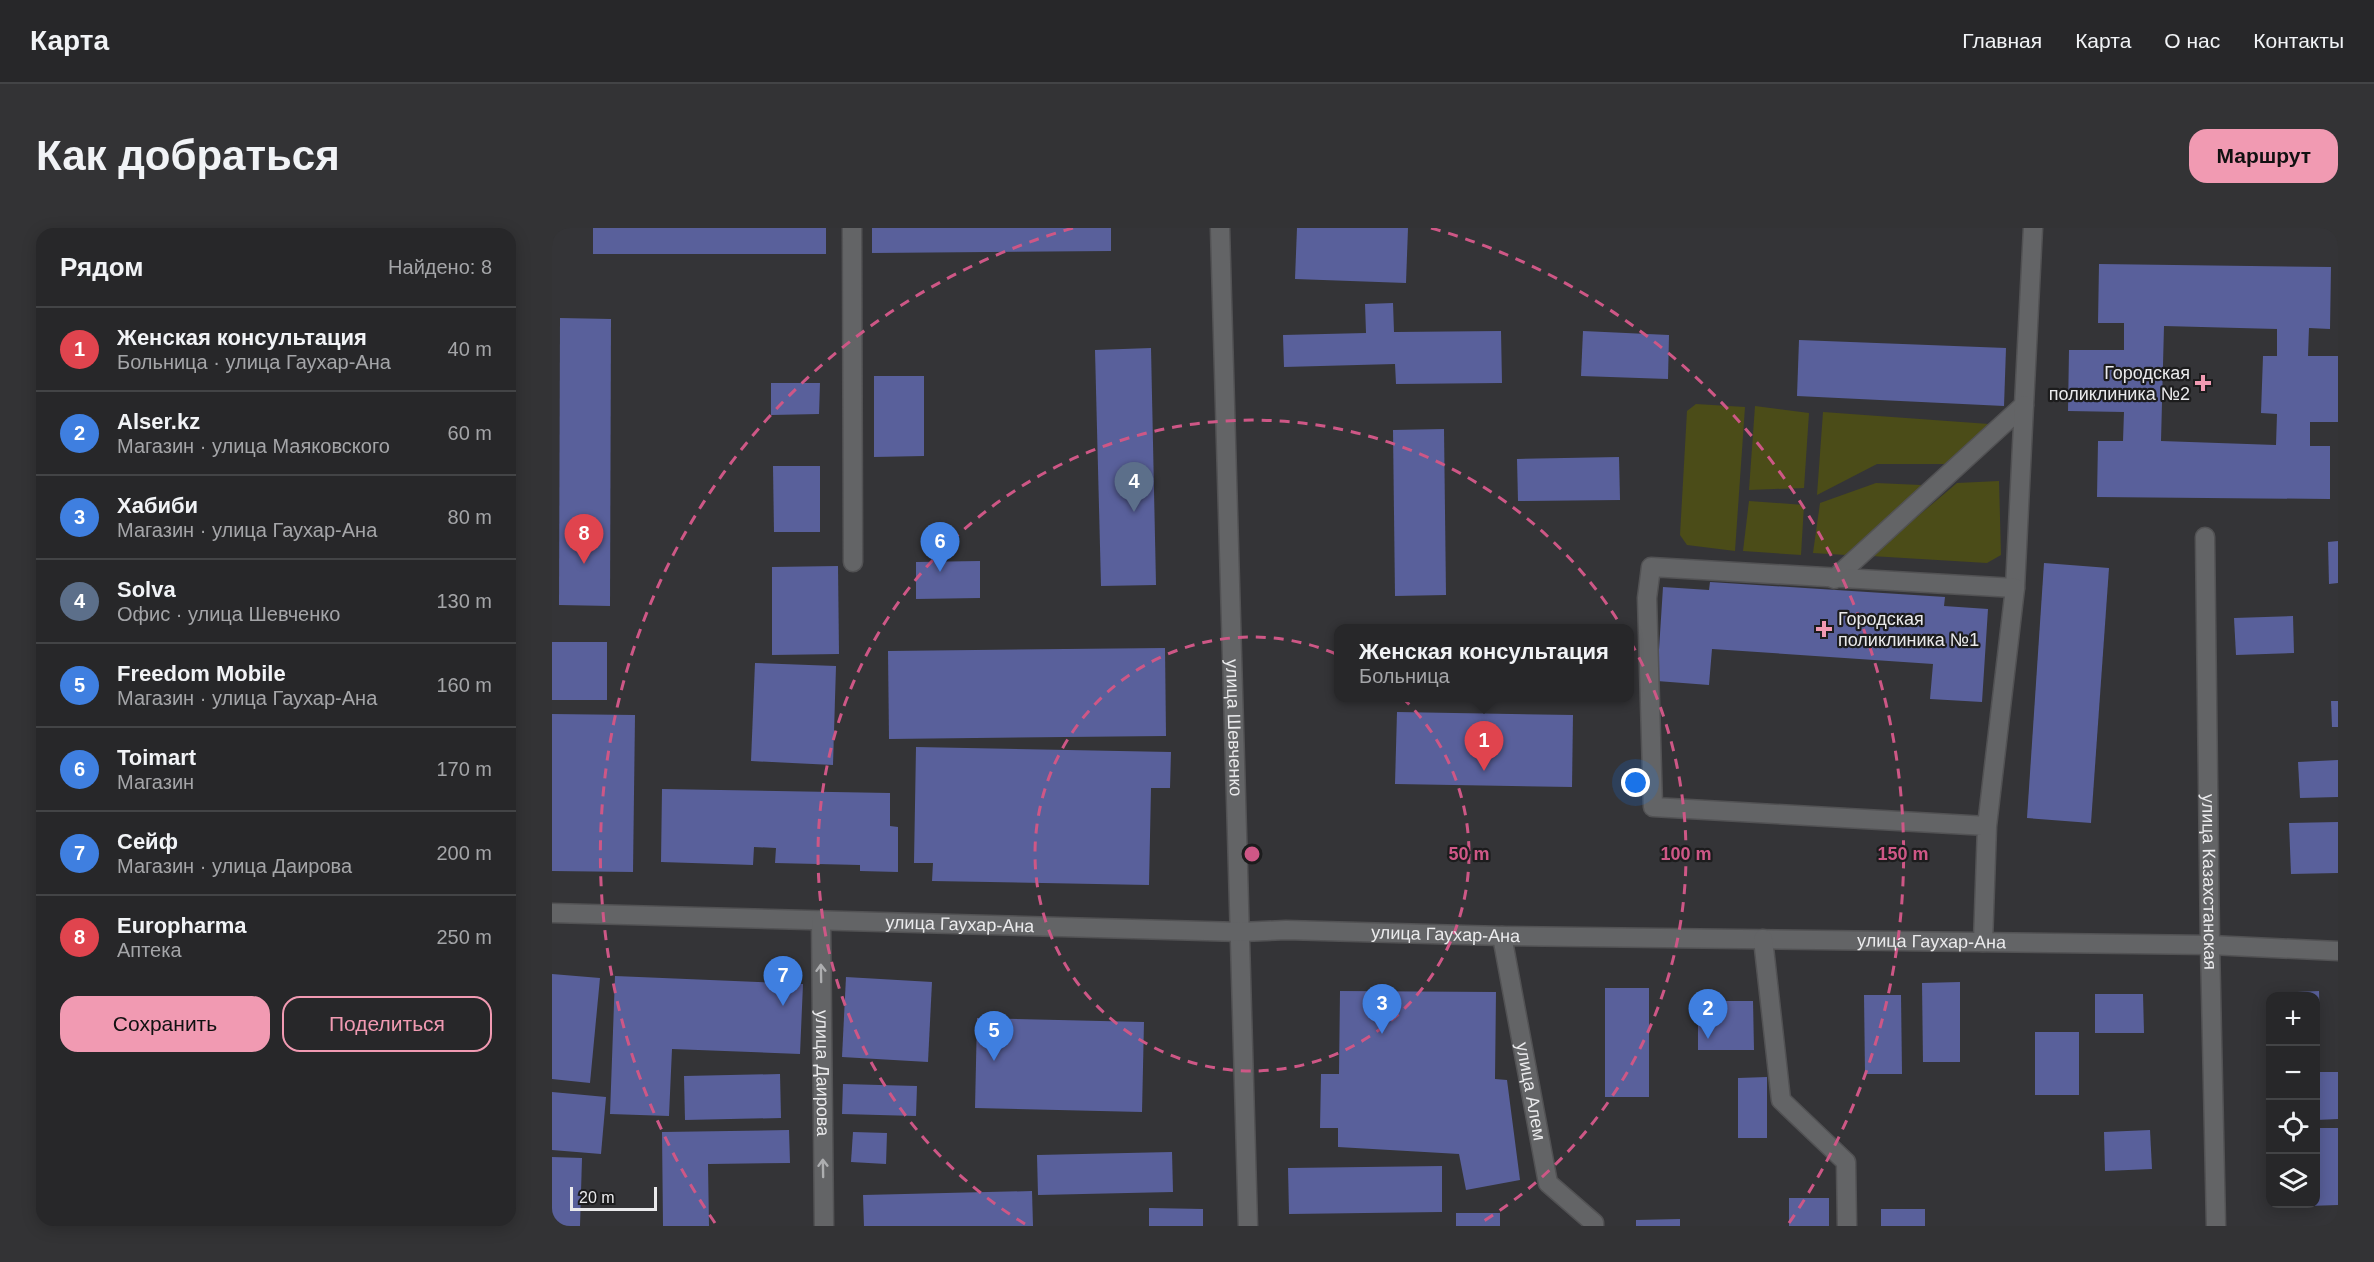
<!DOCTYPE html>
<html lang="ru">
<head>
<meta charset="utf-8">
<style>
	:root { --surface:#272729; --page:#333335; --text:#f1f3f6; --muted:#a4a5a8; --line:#434446; --accent:#f19ab2 }
	body { margin:0; font-family:Arial,sans-serif; background:var(--page); color:var(--text) }
	.controls { position:absolute; right:18px; bottom:18px; display:grid; overflow:hidden; border-radius:12px; box-shadow:0 3px 15px #0003 }
	.controls button { width:54px; height:54px; display:grid; place-items:center; padding:0; border:0; border-bottom:2px solid var(--line); background:var(--surface); color:var(--text); font:30px sans-serif }
	.scale { position:absolute; left:18px; bottom:15px; width:87px; box-sizing:border-box; padding-left:6px; border:3px solid #eaeaec; border-top:0; font-size:16px; line-height:21px; white-space:nowrap; color:#eaeaec; -webkit-text-stroke:4px #1c1c1d; paint-order:stroke }
	.you { position:absolute; left:1084px; top:555px; width:21px; height:21px; margin:-15px; border:4px solid #fff; border-radius:50%; background:#1a73e8; box-shadow:0 0 0 9px #1a73e833 }
	.badge { display:grid; place-items:center; width:39px; height:39px; border-radius:50%; background:var(--accent); color:#fff; font-size:20px; font-weight:700 }
	.pin { position:absolute; translate:-50% -50px; filter:drop-shadow(0 2px 3px #0008) }
	.pin::after { content:''; position:absolute; top:32px; width:21px; height:18px; background:inherit; clip-path:polygon(0 0,100% 0,50% 100%) }
	.popup { position:absolute; left:782px; top:396px; width:300px; height:78px; box-sizing:border-box; display:grid; place-content:center; border-radius:12px; background:var(--surface); filter:drop-shadow(0 2px 4px #0005); font-size:20px; white-space:nowrap; color:var(--muted) }
	.popup b { font-size:22px; color:var(--text) }
	.popup::after { content:''; position:absolute; left:50%; top:100%; margin-left:-12px; border:12px solid transparent; border-top-color:var(--surface) }
	.list { margin:0; padding:0; list-style:none }
	h2 { display:flex; justify-content:space-between; align-items:center; height:78px; margin:0; padding:0 24px; font-size:26px }
	h2 small { font-size:20px; font-weight:400; color:var(--muted) }
	.list li { display:grid; grid-template-columns:39px 1fr auto; gap:18px; align-items:center; box-sizing:border-box; height:84px; padding:0 24px; border-top:2px solid var(--line) }
	.list b { display:block; font-size:22px; white-space:nowrap }
	.list p { margin:0; font-size:20px; white-space:nowrap; color:var(--muted) }
	.list em { font-size:20px; font-style:normal; color:var(--muted) }
	.actions { display:flex; gap:12px; padding:18px 24px }
	.actions a { flex:1; padding:14px 0; border:2px solid var(--accent); border-radius:18px; text-align:center; font-size:21px; color:var(--accent) }
	.actions .main { background:var(--accent); color:#111 }
	.icon { flex:none; width:33px; height:33px; fill:none; stroke:currentColor; stroke-width:2; stroke-linecap:round; stroke-linejoin:round }
	.map { position:relative; flex:none; width:1786px; height:998px; overflow:hidden; border-radius:18px }
	header { display:flex; align-items:center; gap:36px; box-sizing:border-box; height:84px; padding:0 30px; background:var(--surface); border-bottom:2px solid var(--line) }
	header strong { font-size:28px }
	nav { display:flex; gap:33px; margin-inline-start:auto; font-size:21px }
	.intro { display:flex; align-items:center; justify-content:space-between; box-sizing:border-box; height:144px; padding:0 36px }
	h1 { margin:0; font-size:42px }
	.button { padding:15px 27px; border-radius:18px; background:var(--accent); color:#111; font-size:21px; font-weight:700 }
	main { display:flex; gap:36px; padding:0 36px }
	aside { flex:1; background:var(--surface); border-radius:18px; box-shadow:0 3px 15px #0003 }
	.map>svg:first-child { display:block }
</style>
</head>
<body>
<header>
<strong>Карта</strong>
<nav><a>Главная</a><a>Карта</a><a>О нас</a><a>Контакты</a></nav>
</header>
<div class="intro"><h1>Как добраться</h1><a class="button">Маршрут</a></div>
<main>
<aside>
<h2>Рядом<small>Найдено: 8</small></h2>
<ul class="list">
<li><span class="badge" style="background:#e0444e">1</span><div><b>Женская консультация</b><p>Больница · улица Гаухар-Ана</p></div><em>40 m</em></li>
<li><span class="badge" style="background:#3f7fe0">2</span><div><b>Alser.kz</b><p>Магазин · улица Маяковского</p></div><em>60 m</em></li>
<li><span class="badge" style="background:#3f7fe0">3</span><div><b>Хабиби</b><p>Магазин · улица Гаухар-Ана</p></div><em>80 m</em></li>
<li><span class="badge" style="background:#5c6f8a">4</span><div><b>Solva</b><p>Офис · улица Шевченко</p></div><em>130 m</em></li>
<li><span class="badge" style="background:#3f7fe0">5</span><div><b>Freedom Mobile</b><p>Магазин · улица Гаухар-Ана</p></div><em>160 m</em></li>
<li><span class="badge" style="background:#3f7fe0">6</span><div><b>Toimart</b><p>Магазин</p></div><em>170 m</em></li>
<li><span class="badge" style="background:#3f7fe0">7</span><div><b>Сейф</b><p>Магазин · улица Даирова</p></div><em>200 m</em></li>
<li><span class="badge" style="background:#e0444e">8</span><div><b>Europharma</b><p>Аптека</p></div><em>250 m</em></li>
</ul>
<div class="actions"><a class="main">Сохранить</a><a>Поделиться</a></div>
</aside>
<div class="map">
<svg width="1786" height="998" viewBox="0 0 1786 998">
	<rect width="100%" height="100%" fill="#343437"/>
	<!-- green -->
	<g fill="#4b4c18">
		<polygon points="1144,176 1193,179 1183,323 1135,317 1128,307 1135,183"/>
		<polygon points="1203,178 1257,185 1252,260 1197,262"/>
		<polygon points="1271,184 1437,196 1400,236 1325,236 1265,267"/>
		<polygon points="1447,253 1449,327 1435,335 1319,328 1405,255"/>
		<polygon points="1324,255 1369,257 1367,263 1294,327 1261,325 1268,275"/>
		<polygon points="1197,273 1252,277 1249,327 1191,323"/>
	</g>
	<!-- building -->
	<g fill="#59609b" fill-rule="evenodd">
		<rect x="41" y="0" width="233" height="26"/>
		<polygon points="320,0 559,0 559,23 320,25"/>
		<polygon points="745,0 856,0 854,55 743,51"/>
		<path d="M 1547,36 L 1779,39 L 1778,101 L 1757,100 L 1756,128 L 1786,128 L 1786,194 L 1758,194 L 1758,218 L 1778,218 L 1778,271 L 1545,269 L 1546,213 L 1571,213 L 1572,184 L 1516,183 L 1517,122 L 1572,122 L 1572,95 L 1546,95 ZM 1612,98 L 1725,101 L 1725,128 L 1711,128 L 1709,185 L 1725,186 L 1724,217 L 1609,213 Z"/>
		<polygon points="841,75 842,104 949,103 950,155 844,156 843,136 732,139 731,107 814,105 813,76"/>
		<polygon points="8,90 59,91 58,378 7,377"/>
		<polygon points="1031,103 1117,107 1116,151 1029,148"/>
		<polygon points="1247,112 1454,120 1452,178 1245,168"/>
		<polygon points="599,120 604,357 549,358 543,122"/>
		<polygon points="322,148 372,148 372,228 322,229"/>
		<polygon points="219,155 268,155 267,186 219,187"/>
		<polygon points="892,201 894,367 843,368 841,202"/>
		<polygon points="1067,229 1068,272 966,273 965,231"/>
		<polygon points="221,238 268,238 268,304 222,304"/>
		<polygon points="1786,313 1786,355 1777,356 1776,314"/>
		<polygon points="428,333 428,370 364,371 364,334"/>
		<polygon points="1492,335 1557,340 1539,595 1475,590"/>
		<polygon points="286,338 287,426 220,427 220,339"/>
		<polygon points="1158,354 1393,369 1392,378 1436,381 1430,474 1378,471 1381,436 1160,421 1157,457 1105,453 1111,359 1157,362"/>
		<polygon points="1741,388 1742,425 1684,427 1682,390"/>
		<rect x="0" y="414" width="55" height="58"/>
		<polygon points="613,420 614,508 337,511 336,423"/>
		<polygon points="203,435 284,438 281,537 199,533"/>
		<polygon points="1779,473 1786,473 1786,499 1780,499"/>
		<polygon points="845,484 1021,487 1020,559 843,556"/>
		<polygon points="0,486 83,487 81,644 0,643"/>
		<polygon points="364,519 619,524 618,560 599,560 597,657 380,653 381,635 362,635"/>
		<polygon points="1786,532 1786,569 1748,570 1746,534"/>
		<polygon points="110,561 338,565 338,598 346,599 346,644 308,643 308,637 223,635 224,620 202,619 201,637 109,634"/>
		<polygon points="1786,594 1786,645 1739,646 1737,595"/>
		<polygon points="0,746 48,750 38,855 0,851"/>
		<polygon points="63,748 251,756 248,826 120,821 117,888 58,886"/>
		<polygon points="294,749 380,754 376,834 290,829"/>
		<polygon points="1408,754 1408,834 1371,834 1370,755"/>
		<rect x="1053" y="760" width="44" height="109"/>
		<polygon points="788,763 944,764 943,851 955,852 968,952 914,962 907,926 786,919 786,900 768,900 769,846 787,846"/>
		<polygon points="1767,763 1768,802 1764,802 1764,768 1725,768 1725,765"/>
		<polygon points="1543,766 1591,766 1592,805 1543,805"/>
		<polygon points="1312,767 1349,767 1350,846 1313,846"/>
		<polygon points="1146,773 1201,773 1202,822 1146,822"/>
		<polygon points="425,790 592,794 590,884 423,880"/>
		<rect x="1483" y="804" width="44" height="63"/>
		<polygon points="1764,844 1786,844 1786,891 1764,892"/>
		<polygon points="228,846 229,890 133,892 132,848"/>
		<polygon points="1215,849 1215,910 1186,910 1186,850"/>
		<polygon points="291,856 365,858 364,888 290,886"/>
		<polygon points="0,864 54,869 49,926 0,922"/>
		<polygon points="1764,900 1786,900 1786,977 1729,979 1728,976 1764,976"/>
		<polygon points="237,902 238,935 156,936 157,998 111,998 110,904"/>
		<polygon points="1598,902 1600,941 1553,943 1552,904"/>
		<polygon points="301,904 335,905 334,936 299,934"/>
		<polygon points="620,924 621,964 486,967 485,927"/>
		<polygon points="0,929 30,930 28,998 0,998"/>
		<polygon points="890,938 890,984 737,986 736,940"/>
		<polygon points="480,963 481,998 312,998 311,967"/>
		<rect x="1237" y="970" width="40" height="28"/>
		<polygon points="597,980 651,981 651,998 597,998"/>
		<rect x="1329" y="981" width="44" height="17"/>
		<rect x="904" y="985" width="44" height="13"/>
		<polygon points="1128,991 1128,998 1084,998 1084,992"/>
	</g>
	<g fill="none" stroke-linecap="round" stroke-linejoin="round">
		<defs>
			<g id="minor">
				<polyline points="300,0 301,334"/>
				<path id="s1" d="M 668,0 L 696,998"/>
				<path id="s2" d="M 1653,309 L 1658,717 L 1664,998"/>
				<polyline points="1282,351 1472,177 1481,0"/>
				<polyline points="1463,360 1472,177"/>
				<path id="s3" d="M 0,685 L 689,704 L 734,702 L 950,708 L 1658,717 L 1786,723"/>
				<path id="s4" d="M 269,692 L 272,998"/>
				<path id="s5" d="M 950,708 L 996,955 L 1042,995 L 1042,998"/>
				<polyline points="1211,711 1229,872 1294,934 1295,998"/>
				<polyline points="1431,714 1435,598 1463,360 1099,339 1095,370 1101,579 1435,598"/>
			</g>
		</defs>
		<!-- minor casing -->
		<use href="#minor" stroke="#525254" stroke-width="21"/>
		<!-- minor -->
		<use href="#minor" stroke="#636466" stroke-width="18"/>
	</g>
	<!-- one-way arrows -->
	<defs><path id="oneway-shaft" d="M-6 0H5M1.5-3L5.5 0L1.5 3" fill="none" stroke-width="1.6" stroke-linecap="round" stroke-linejoin="round" transform="scale(1.5)"/></defs>
	<g stroke="#adaeb0">
		<use href="#oneway-shaft" transform="translate(269 745) rotate(-91)"/>
		<use href="#oneway-shaft" transform="translate(271 940) rotate(-91)"/>
	</g>
	<!-- distance rings -->
	<g fill="none" stroke="#ce5786" stroke-width="3" stroke-dasharray="10 8">
		<circle cx="700" cy="626" r="217"/>
		<path d="M473 996A434 434 0 1 1 927 996"/>
		<path d="M163 995A651 651 0 0 1 521 0M879 0A651 651 0 0 1 1237 995"/>
	</g>
	<!-- markers -->
	<g fill="#f19ab2" stroke="#1c1c1d" stroke-width="2">
		<path d="M1648 146h6v6h6v6h-6v6h-6v-6h-6v-6h6z"/>
		<path d="M1269 392h6v6h6v6h-6v6h-6v-6h-6v-6h6z"/>
	</g>
	<g text-anchor="middle" stroke-width="4.5" stroke-linejoin="round" paint-order="stroke">
		<!-- poi labels -->
		<g font-size="18" fill="#eaeaec" stroke="#1c1c1d" text-anchor="end">
			<text x="1638" y="151">Городская<tspan x="1638" dy="21">поликлиника №2</tspan></text>
			<text x="1286" y="397" text-anchor="start">Городская<tspan x="1286" dy="21">поликлиника №1</tspan></text>
		</g>
		<!-- street labels -->
		<g font-size="18" fill="#eaeaec" stroke="#1c1c1d">
			<text dy="6" stroke="none"><textPath href="#s1" startOffset="500">улица Шевченко</textPath></text>
			<text dy="6" stroke="none"><textPath href="#s2" startOffset="345">улица Казахстанская</textPath></text>
			<text dy="6" stroke="none"><textPath href="#s3" startOffset="408">улица Гаухар-Ана</textPath></text>
			<text dy="6" stroke="none"><textPath href="#s3" startOffset="894">улица Гаухар-Ана</textPath></text>
			<text dy="6" stroke="none"><textPath href="#s3" startOffset="1380">улица Гаухар-Ана</textPath></text>
			<text dy="6" stroke="none"><textPath href="#s4" startOffset="153">улица Даирова</textPath></text>
			<text dy="6" stroke="none"><textPath href="#s5" startOffset="158">улица Алем</textPath></text>
		</g>
	</g>
	<circle cx="700" cy="626" r="9" fill="#ce5786" stroke="#1c1c1d" stroke-width="3"/>
	<g font-size="18" text-anchor="middle" font-weight="bold" fill="#ce5786" stroke="#1c1c1d" stroke-width="4.5" stroke-linejoin="round" paint-order="stroke">
		<text x="917" y="632">50 m</text>
		<text x="1134" y="632">100 m</text>
		<text x="1351" y="632">150 m</text>
	</g>
</svg>
<div class="controls">
<button>+</button>
<button>−</button>
<button><svg class="icon" aria-label="locate" viewBox="0 0 24 24"><circle cx="12" cy="12" r="6"/><path d="M12 2v4M12 18v4M2 12h4M18 12h4"/></svg></button>
<button><svg class="icon" aria-label="layers" viewBox="0 0 24 24"><path d="M12 4l9 5-9 5-9-5zM3 14l9 5 9-5"/></svg></button>
</div>
<div class="scale">20 m</div>
<div class="you"></div>
<div class="pin badge" style="left:932px;top:543px;background:#e0444e">1</div>
<div class="popup"><b>Женская консультация</b>Больница</div>
<div class="pin badge" style="left:1156px;top:811px;background:#3f7fe0">2</div>
<div class="pin badge" style="left:830px;top:806px;background:#3f7fe0">3</div>
<div class="pin badge" style="left:582px;top:284px;background:#5c6f8a">4</div>
<div class="pin badge" style="left:442px;top:833px;background:#3f7fe0">5</div>
<div class="pin badge" style="left:388px;top:344px;background:#3f7fe0">6</div>
<div class="pin badge" style="left:231px;top:778px;background:#3f7fe0">7</div>
<div class="pin badge" style="left:32px;top:336px;background:#e0444e">8</div>
</div>
</main>
</body>
</html>
